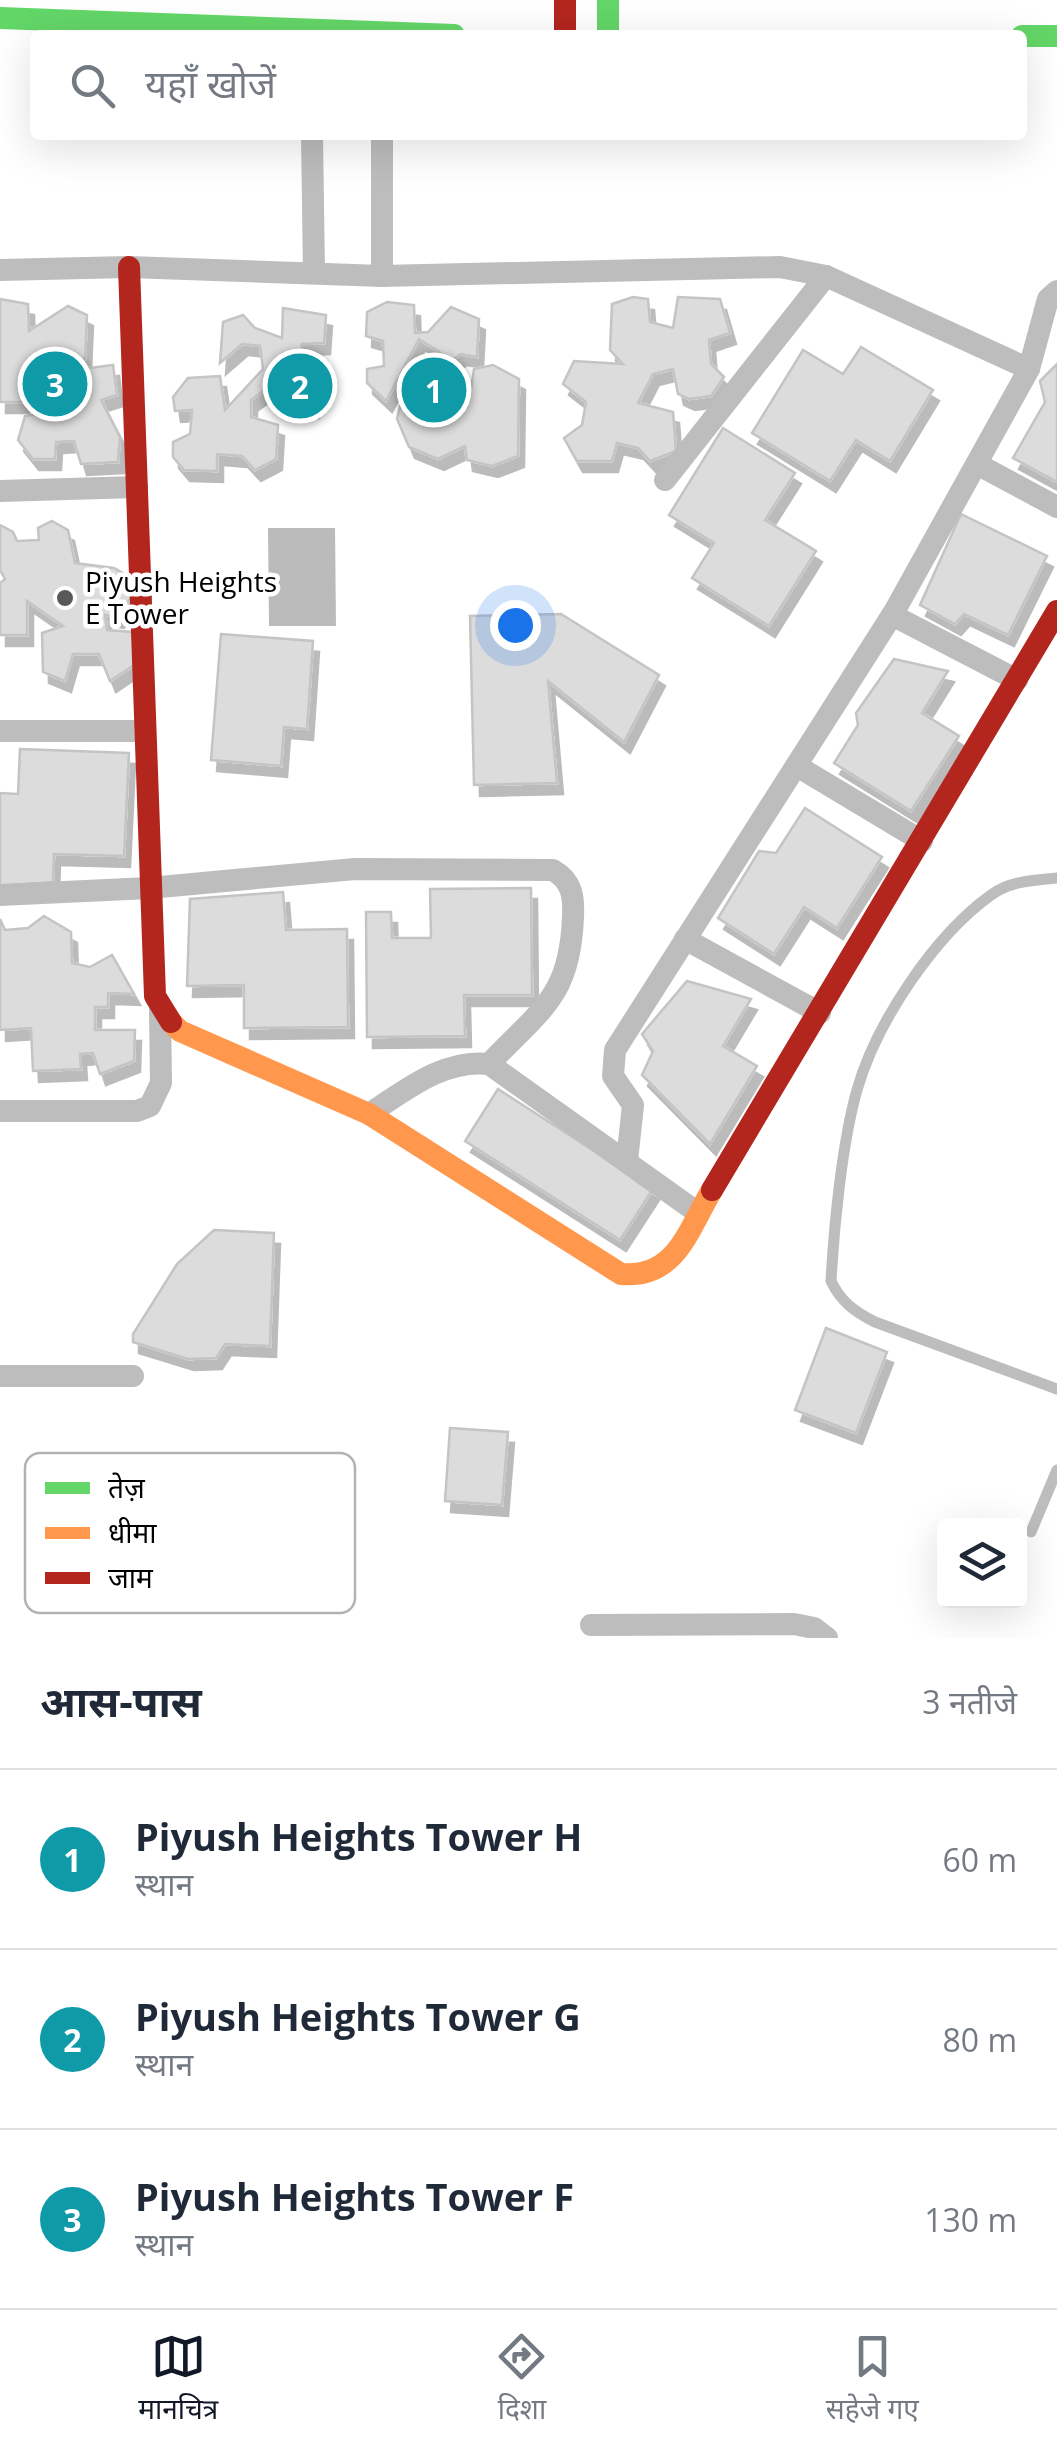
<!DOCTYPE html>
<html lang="hi">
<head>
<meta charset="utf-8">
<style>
	:root { --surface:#fff; --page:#f2f2f3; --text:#1f2937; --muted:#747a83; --line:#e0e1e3; --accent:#111827 }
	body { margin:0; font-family:"Open Sans","Noto Sans Devanagari",sans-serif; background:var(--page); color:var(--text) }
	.controls { position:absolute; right:30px; bottom:30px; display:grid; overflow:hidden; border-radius:10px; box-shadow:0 10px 40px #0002 }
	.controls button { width:90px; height:90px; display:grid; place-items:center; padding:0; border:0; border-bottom:2px solid var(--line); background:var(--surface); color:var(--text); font:50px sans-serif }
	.you { position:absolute; left:515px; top:625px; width:35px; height:35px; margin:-25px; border:8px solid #fff; border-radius:50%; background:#1a73e8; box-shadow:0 0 0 15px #1a73e833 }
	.badge { display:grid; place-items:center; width:65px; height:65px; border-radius:50%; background:var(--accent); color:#fff; font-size:32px; font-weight:700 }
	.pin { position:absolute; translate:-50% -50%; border:5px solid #fff; box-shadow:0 2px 10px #0006 }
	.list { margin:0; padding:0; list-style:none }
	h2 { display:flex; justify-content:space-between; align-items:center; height:130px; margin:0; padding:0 40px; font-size:42px }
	h2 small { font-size:32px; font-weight:400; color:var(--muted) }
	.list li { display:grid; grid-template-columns:65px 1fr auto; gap:30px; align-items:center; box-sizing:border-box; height:180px; padding:0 40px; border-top:2px solid var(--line) }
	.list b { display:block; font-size:38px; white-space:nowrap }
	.list p { margin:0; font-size:32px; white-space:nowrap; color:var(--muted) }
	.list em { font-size:32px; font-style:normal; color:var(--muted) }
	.icon { flex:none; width:55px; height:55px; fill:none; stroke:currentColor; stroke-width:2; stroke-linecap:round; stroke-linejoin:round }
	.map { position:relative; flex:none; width:1057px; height:1638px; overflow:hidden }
	.search { position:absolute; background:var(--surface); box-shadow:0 10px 40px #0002; left:30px; right:30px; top:30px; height:110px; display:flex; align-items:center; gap:25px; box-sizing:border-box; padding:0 35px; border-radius:10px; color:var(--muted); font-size:38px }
	.sheet { height:670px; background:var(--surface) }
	nav { display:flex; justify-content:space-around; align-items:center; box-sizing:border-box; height:140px; border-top:2px solid var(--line); background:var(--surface); font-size:28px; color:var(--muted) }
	nav a { display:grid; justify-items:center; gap:5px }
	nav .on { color:var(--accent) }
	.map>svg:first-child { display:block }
</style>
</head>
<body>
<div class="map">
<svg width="1057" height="1638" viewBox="0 0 1057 1638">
	<defs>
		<filter id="shadow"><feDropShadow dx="6" dy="11" stdDeviation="0" flood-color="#0004"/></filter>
	</defs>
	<rect width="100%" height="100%" fill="#fff"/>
	<!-- water -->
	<polygon fill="#bbb" points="268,528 335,528 336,626 269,626"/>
	<!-- building -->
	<g fill="#dcdcdc" stroke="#c4c4c4" stroke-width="2.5" filter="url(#shadow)">
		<polygon points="633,297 648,299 650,322 673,328 678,297 720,299 730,333 709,340 711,364 724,377 711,396 689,399 678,394 673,369 653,374 638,403 673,412 676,451 650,461 638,448 617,443 612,461 577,461 564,438 582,425 586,402 563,384 574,361 623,364 610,350 612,304"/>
		<polygon points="0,299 28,304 29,331 68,306 87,315 85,359 55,359 81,387 82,369 113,365 117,395 101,400 120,437 118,462 81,464 74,441 56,442 55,459 33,459 18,440 25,416 50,412 53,396 27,380 23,402 0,402"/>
		<polygon points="387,302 414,305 415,333 428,332 451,307 479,319 477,357 461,354 445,365 470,396 474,369 493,365 519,379 518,456 492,466 467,460 465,446 438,459 409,447 397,419 409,371 442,371 441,353 419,339 386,401 367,383 367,369 384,366 383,341 366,336 367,312"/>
		<polygon points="283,308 326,315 324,343 302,344 299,371 325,371 326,383 313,407 279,407 275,383 251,400 251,417 278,425 276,459 255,470 242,456 217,454 217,471 184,470 173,457 173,442 190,434 192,410 175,411 173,397 188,378 220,376 225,410 263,369 260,346 242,344 220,363 223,322 243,315 255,328 282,338"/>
		<polygon points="861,347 933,390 890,461 856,440 830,481 752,433 803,350 843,374"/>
		<polygon points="1057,364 1057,482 1013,458 1045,402 1040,381"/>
		<polygon points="723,428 795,473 765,520 816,551 769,626 692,578 714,543 669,515"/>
		<polygon points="961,514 1047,556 1008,635 964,614 955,624 920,605"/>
		<polygon points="52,521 68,530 75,563 114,568 128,576 133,594 118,617 105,615 107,630 132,632 137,663 110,681 99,654 73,654 65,681 43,672 42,633 63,626 27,601 27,635 0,635 0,583 5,579 0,570 0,525 13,532 17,541 39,540 38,528"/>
		<polygon points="561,614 659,675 624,742 548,681 557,783 474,785 470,616"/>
		<polygon points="221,634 313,641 307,729 284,727 281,766 211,760"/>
		<polygon points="894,659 948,671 922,713 959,736 911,811 834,763 858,725 856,713"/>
		<polygon points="20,749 129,753 124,856 54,854 53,882 0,886 0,793 18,794"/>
		<polygon points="805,808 882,857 837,928 804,907 774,954 718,918 759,851 776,853"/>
		<polygon points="531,888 532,995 464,995 465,1036 367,1037 366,912 391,912 392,938 431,938 430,889"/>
		<polygon points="283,892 286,930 347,929 348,1027 244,1028 244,985 187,986 190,899"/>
		<polygon points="44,916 71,932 72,963 90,967 112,955 134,994 108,993 108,1007 95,1007 95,1030 135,1030 134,1061 100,1074 93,1053 80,1054 81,1069 33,1071 31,1028 0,1030 0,919 5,930 28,928"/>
		<polygon points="687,981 751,999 723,1046 757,1066 710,1144 642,1075 653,1051 642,1034"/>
		<polygon points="498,1089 653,1189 620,1240 465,1141"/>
		<polygon points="214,1230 274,1233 270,1346 225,1344 216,1358 188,1359 133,1342 133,1334 177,1264"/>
		<polygon points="826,1328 887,1352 856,1433 795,1410"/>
		<polygon points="450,1428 508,1432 502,1505 445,1501"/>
	</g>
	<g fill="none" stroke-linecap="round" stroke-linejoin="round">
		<!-- lane -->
		<g stroke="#bdbdbd" stroke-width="11">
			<path d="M 1057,878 C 1034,880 1010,881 991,895 C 934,936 876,1023 857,1090 C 842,1143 834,1226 831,1281 C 841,1302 855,1312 875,1322 L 1057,1389"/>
			<polyline points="1031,1532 1057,1470"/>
		</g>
		<!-- street -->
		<g stroke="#bdbdbd" stroke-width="22">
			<polyline points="312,135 314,273"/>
			<polyline points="382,135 382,276"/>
			<polyline points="0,270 129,267 382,276 780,267 826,276 1029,369"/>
			<polyline points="977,464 1057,507"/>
			<polyline points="665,480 826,276"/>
			<polyline points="0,491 137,487"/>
			<polyline points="892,615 1017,680"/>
			<polyline points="0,731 144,731"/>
			<polyline points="797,766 922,841"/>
			<path d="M 0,895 L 149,888 L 355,869 L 553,870 C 572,881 574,896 573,917 C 570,997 541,1009 489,1064"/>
			<polyline points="685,939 820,1013"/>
			<polyline points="0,1111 137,1111 150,1106 161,1083 160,1010"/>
			<path d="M 369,1114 C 406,1090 443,1059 489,1064 L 698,1213"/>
			<polyline points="627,1161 633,1105 613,1076 615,1050 894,612 1029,369 1048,299 1057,291"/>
			<polyline points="0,1376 133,1376"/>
			<polyline points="591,1625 794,1624 814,1628 827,1638"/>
		</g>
		<!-- fast -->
		<g stroke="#63d668" stroke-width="22">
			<polyline points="608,0 608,35"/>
			<polyline points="0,18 454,35"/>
			<polyline points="1022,36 1057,36"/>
		</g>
		<!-- slow -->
		<path stroke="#ff974d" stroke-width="22" d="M 171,1022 L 180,1031 L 369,1114 L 621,1274 C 676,1279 688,1230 712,1190"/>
		<!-- jam -->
		<g stroke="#b3261e" stroke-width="22">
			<polyline points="565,0 565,35"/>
			<polyline points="129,267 155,996 171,1022"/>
			<polyline points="712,1190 1057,611"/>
		</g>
	</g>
	<!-- markers -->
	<circle fill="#595959" stroke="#fff" stroke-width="4" cx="65" cy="598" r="10"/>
	<g text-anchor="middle" stroke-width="9" stroke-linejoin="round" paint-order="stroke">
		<!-- poi labels -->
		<g font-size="28" fill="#000" stroke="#fff" text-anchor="start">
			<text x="85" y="592">Piyush Heights<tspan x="85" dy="32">E Tower</tspan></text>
		</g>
	</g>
	<!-- legend -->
	<rect x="25" y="1453" width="330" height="160" rx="15" fill="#fff" stroke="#b2b2b2" stroke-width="2.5"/>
	<rect x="45" y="1482" width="45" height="12" fill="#63d668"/>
	<rect x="45" y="1527" width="45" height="12" fill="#ff974d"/>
	<rect x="45" y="1572" width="45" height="12" fill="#b3261e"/>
	<g font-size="28" fill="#000">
		<text x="108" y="1498">तेज़</text>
		<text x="108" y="1543">धीमा</text>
		<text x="108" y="1588">जाम</text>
	</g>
</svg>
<div class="controls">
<button><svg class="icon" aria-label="layers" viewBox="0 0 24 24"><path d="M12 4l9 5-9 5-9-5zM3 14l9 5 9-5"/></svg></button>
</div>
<div class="you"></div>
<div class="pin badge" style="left:434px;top:390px;background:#0f9aa8">1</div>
<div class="pin badge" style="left:300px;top:386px;background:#0f9aa8">2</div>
<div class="pin badge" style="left:55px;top:384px;background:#0f9aa8">3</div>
<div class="search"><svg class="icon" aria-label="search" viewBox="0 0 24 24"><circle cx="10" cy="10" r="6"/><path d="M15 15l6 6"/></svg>यहाँ खोजें</div>
</div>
<section class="sheet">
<h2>आस-पास<small>3 नतीजे</small></h2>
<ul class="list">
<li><span class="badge" style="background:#0f9aa8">1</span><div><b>Piyush Heights Tower H</b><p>स्थान</p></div><em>60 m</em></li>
<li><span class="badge" style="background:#0f9aa8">2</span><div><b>Piyush Heights Tower G</b><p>स्थान</p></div><em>80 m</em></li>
<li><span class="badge" style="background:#0f9aa8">3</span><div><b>Piyush Heights Tower F</b><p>स्थान</p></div><em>130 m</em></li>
</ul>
</section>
<nav>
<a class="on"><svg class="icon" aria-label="map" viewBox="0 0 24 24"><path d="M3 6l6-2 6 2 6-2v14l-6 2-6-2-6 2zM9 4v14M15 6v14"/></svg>मानचित्र</a>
<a><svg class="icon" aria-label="directions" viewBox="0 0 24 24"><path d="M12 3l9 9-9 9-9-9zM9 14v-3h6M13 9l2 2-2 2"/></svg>दिशा</a>
<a><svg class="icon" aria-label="saved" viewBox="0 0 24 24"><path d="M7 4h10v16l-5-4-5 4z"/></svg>सहेजे गए</a>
</nav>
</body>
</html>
